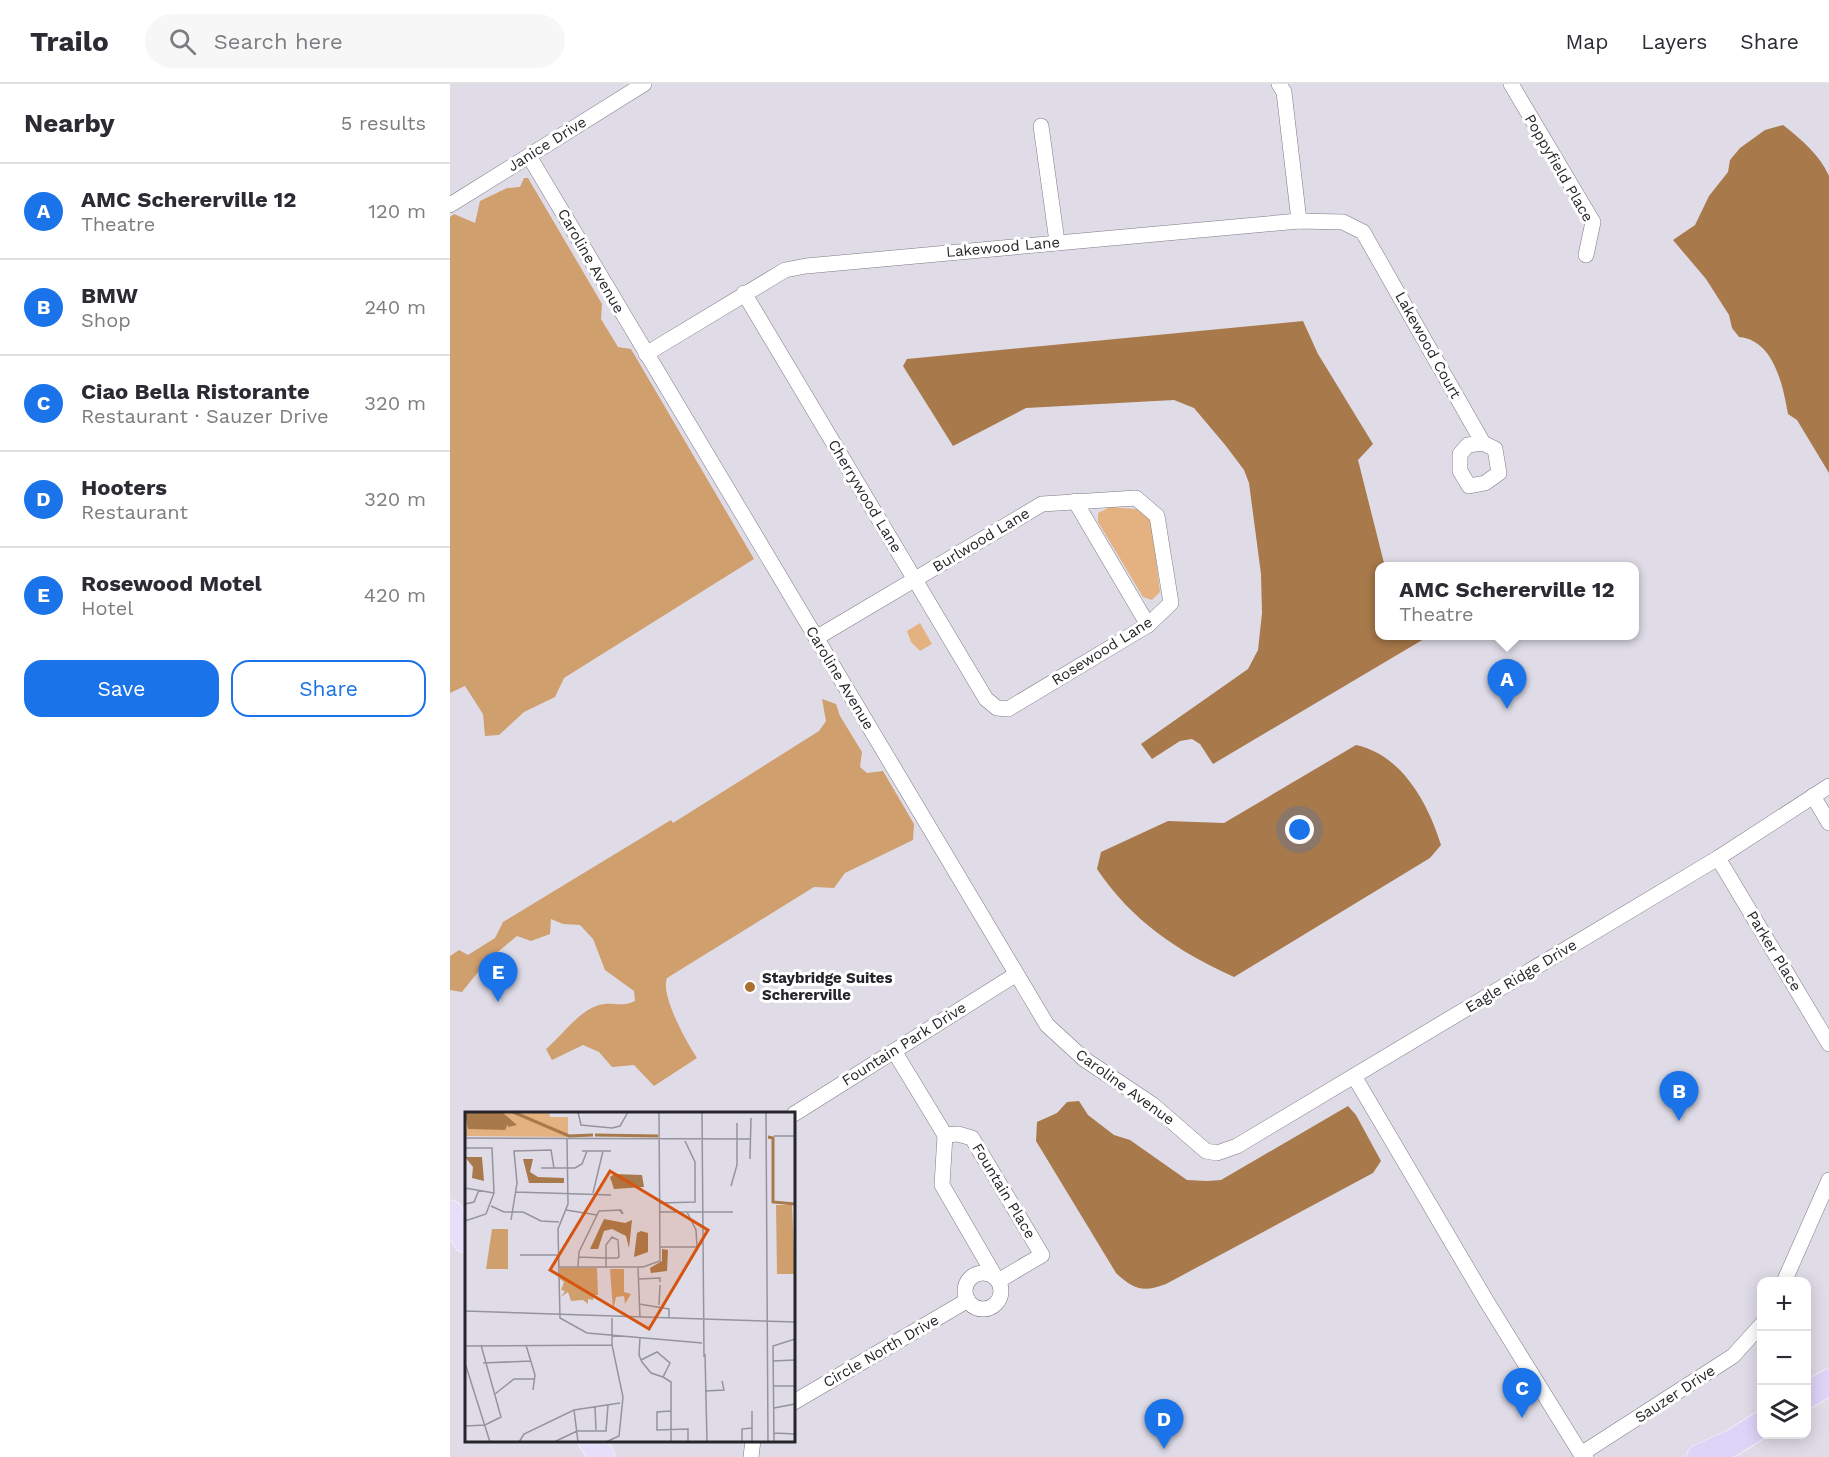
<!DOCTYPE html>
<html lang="en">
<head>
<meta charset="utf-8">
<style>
	:root { --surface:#fff; --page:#f7f7f7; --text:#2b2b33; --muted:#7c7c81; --line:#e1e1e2; --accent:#1a73e8 }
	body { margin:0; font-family:"Work Sans",sans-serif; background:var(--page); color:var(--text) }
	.controls { position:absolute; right:18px; bottom:18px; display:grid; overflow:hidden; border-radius:12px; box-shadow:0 3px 15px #0003 }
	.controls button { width:54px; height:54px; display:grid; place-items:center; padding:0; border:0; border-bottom:2px solid var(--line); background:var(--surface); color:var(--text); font:30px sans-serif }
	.you { position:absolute; left:850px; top:746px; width:21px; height:21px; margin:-15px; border:4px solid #fff; border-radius:50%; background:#1a73e8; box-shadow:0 0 0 9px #1a73e833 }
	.badge { display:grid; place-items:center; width:39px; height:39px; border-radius:50%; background:var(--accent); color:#fff; font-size:20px; font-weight:700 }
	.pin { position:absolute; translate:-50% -50px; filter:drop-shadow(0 2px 3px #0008) }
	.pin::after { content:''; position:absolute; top:32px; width:21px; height:18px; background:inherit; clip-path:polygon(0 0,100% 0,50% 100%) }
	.popup { position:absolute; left:925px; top:478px; width:264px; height:78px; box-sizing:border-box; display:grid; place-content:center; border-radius:12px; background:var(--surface); filter:drop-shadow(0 2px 4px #0005); font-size:20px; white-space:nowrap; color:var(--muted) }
	.popup b { font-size:22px; color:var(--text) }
	.popup::after { content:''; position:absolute; left:50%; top:100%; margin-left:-12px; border:12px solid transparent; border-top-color:var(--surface) }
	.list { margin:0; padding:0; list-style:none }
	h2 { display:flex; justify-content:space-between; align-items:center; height:78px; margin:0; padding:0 24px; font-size:26px }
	h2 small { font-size:20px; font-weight:400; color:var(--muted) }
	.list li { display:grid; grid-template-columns:39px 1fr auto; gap:18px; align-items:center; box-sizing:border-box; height:96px; padding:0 24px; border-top:2px solid var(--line) }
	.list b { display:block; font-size:22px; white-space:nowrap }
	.list p { margin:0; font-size:20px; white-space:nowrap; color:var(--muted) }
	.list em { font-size:20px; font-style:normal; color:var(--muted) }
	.actions { display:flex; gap:12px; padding:18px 24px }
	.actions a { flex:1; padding:14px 0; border:2px solid var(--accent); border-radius:18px; text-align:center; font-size:21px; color:var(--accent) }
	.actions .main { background:var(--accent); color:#fff }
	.icon { flex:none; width:33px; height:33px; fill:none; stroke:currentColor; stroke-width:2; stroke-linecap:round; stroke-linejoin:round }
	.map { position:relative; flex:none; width:1379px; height:1373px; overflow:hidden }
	header { display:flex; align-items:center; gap:36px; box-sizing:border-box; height:84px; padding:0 30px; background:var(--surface); border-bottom:2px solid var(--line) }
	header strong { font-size:28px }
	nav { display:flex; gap:33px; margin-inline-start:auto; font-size:21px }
	.search { width:420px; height:54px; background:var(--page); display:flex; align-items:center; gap:15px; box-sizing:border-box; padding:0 21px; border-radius:33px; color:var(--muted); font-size:22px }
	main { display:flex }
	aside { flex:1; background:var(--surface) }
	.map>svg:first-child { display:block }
</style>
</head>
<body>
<header>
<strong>Trailo</strong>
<div class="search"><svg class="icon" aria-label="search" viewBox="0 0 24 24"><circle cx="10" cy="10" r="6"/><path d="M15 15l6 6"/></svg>Search here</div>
<nav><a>Map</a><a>Layers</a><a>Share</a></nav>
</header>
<main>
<aside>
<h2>Nearby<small>5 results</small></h2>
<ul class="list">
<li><span class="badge">A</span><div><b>AMC Schererville 12</b><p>Theatre</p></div><em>120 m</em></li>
<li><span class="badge">B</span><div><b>BMW</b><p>Shop</p></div><em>240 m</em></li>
<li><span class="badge">C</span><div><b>Ciao Bella Ristorante</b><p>Restaurant · Sauzer Drive</p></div><em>320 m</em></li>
<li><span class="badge">D</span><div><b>Hooters</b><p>Restaurant</p></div><em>320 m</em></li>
<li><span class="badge">E</span><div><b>Rosewood Motel</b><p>Hotel</p></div><em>420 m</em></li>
</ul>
<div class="actions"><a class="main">Save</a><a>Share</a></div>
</aside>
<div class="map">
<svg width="1379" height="1373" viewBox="0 0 1379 1373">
	<rect width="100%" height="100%" fill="#dfdce8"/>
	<!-- green -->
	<g fill="#e4b281">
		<polygon points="660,423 687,425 701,436 710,508 702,516 693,513 648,438 648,429"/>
		<polygon points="470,539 482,560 470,567 461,558 457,547"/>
	</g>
	<!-- forest -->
	<g fill="#d09f6e">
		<polygon points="74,94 78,94 152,220 151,235 168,263 181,265 304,475 114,594 105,613 74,628 49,651 35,652 33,630 15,602 0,609 0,133 4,130 25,139 30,117 57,104 70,103"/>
		<path d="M 372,615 L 386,620 L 390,632 L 412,668 L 410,683 L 417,689 L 433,687 L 464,740 L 463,756 L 395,789 L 384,804 L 364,803 L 217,894 C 210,911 237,959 247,974 L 204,1002 L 184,981 L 162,983 L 149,968 L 133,961 L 102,976 L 96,965 C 113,951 127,928 149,921 C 164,917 169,924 185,917 L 184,907 L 155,886 L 143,855 L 130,841 L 113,840 L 101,835 L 100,850 L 81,857 L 67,852 L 36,878 L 12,908 L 0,906 L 0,872 L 9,866 L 18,871 L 45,854 L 53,838 L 221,736 L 223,739 L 369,647 L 376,637 Z"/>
	</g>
	<!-- water -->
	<g fill="#a8794a">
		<path d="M 1333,41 C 1352,56 1369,70 1379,92 L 1379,389 L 1347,336 L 1338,330 C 1333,302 1324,256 1289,253 L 1282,244 L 1279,231 L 1256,195 L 1223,156 L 1245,141 L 1259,112 L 1278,88 L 1280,76 L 1290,64 L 1315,46 Z"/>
		<polygon points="853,237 868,270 923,360 908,376 934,479 942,482 930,482 930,552 979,552 763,680 750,660 742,655 730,657 702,675 691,660 798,585 808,566 812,529 811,490 799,399 794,386 776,362 744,324 724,316 576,324 503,362 453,282 457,275"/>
		<path d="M 906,661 C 952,671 978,719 991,761 L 980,774 L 784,893 C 727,867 682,837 647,785 L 651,768 L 718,737 L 774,739 Z"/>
		<path d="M 629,1017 L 638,1031 L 664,1051 L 680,1056 L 737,1096 L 757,1097 L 771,1096 L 898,1022 L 906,1031 L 931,1077 L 923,1089 L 716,1200 C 693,1209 683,1205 666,1189 L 586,1057 L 587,1038 L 607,1029 L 617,1018 Z"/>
	</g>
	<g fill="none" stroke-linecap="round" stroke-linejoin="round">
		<defs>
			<g id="minor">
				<polyline points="829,0 834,8 849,137"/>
				<polyline points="1061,0 1143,138 1136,171"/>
				<polyline points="591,42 607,158"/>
				<polyline points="79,72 597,941 634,975 703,1021 756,1067 767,1069 787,1062 1268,774 1379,702"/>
				<polyline points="0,121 194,0"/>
				<polyline points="294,209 536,615 547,624 558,625 698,541 721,519 707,432 686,414 592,420 366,554"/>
				<polyline points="196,270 335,186 356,182 849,137 893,138 913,148 1033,359 1045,365 1049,389 1035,399 1019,402 1010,387 1010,370 1018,361 1033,359"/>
				<polyline points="625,417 698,541"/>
				<polyline points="1363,712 1379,739"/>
				<polyline points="1268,774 1379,960"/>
				<polyline points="444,967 495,1051 508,1050 522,1054 592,1171 548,1197"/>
				<polyline points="904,992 1037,1218 1131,1370 1136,1373"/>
				<polyline points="344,1030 565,891"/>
				<polyline points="495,1051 492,1101 546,1194"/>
				<circle cx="533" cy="1207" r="18"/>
				<polyline points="1334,1198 1379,1096"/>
				<polyline points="344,1318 518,1216"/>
				<polyline points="1131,1370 1283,1272 1312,1240"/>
				<polyline points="301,1373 303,1356"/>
			</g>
			<g id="primary">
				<polyline points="0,1129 16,1156"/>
				<polyline points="141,1356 152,1373"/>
			</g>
			<g id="trunk">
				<polyline points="1356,1312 1379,1298"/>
				<polyline points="1250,1373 1282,1359 1312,1340"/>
			</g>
		</defs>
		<!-- minor casing -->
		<use href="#minor" stroke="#7d7a85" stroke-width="16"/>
		<!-- primary casing -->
		<use href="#primary" stroke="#fff" stroke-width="27"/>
		<!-- trunk casing -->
		<use href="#trunk" stroke="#fff" stroke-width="27"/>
		<!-- minor -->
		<use href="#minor" stroke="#fff" stroke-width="15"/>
		<!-- primary -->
		<use href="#primary" stroke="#e6dffa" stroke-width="26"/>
		<!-- trunk -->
		<use href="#trunk" stroke="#ded4f8" stroke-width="26"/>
	</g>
	<!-- markers -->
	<circle fill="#aa7030" stroke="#fff" stroke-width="2" cx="300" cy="903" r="6"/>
	<g text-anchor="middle" stroke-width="6" stroke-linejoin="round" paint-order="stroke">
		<!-- street labels -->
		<g font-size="15" fill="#262529" stroke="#fff">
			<text transform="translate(97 60) rotate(-32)" y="5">Janice Drive</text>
			<text transform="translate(1109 84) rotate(60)" y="5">Poppyfield Place</text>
			<text transform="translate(553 163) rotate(-5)" y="5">Lakewood Lane</text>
			<text transform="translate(141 177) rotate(60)" y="5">Caroline Avenue</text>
			<text transform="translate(978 261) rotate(61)" y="5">Lakewood Court</text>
			<text transform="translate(415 412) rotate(59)" y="5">Cherrywood Lane</text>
			<text transform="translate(531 456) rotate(-31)" y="5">Burlwood Lane</text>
			<text transform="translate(652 567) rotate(-32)" y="5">Rosewood Lane</text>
			<text transform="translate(390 594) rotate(59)" y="5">Caroline Avenue</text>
			<text transform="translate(1324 867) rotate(59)" y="5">Parker Place</text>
			<text transform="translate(1071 892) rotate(-31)" y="5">Eagle Ridge Drive</text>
			<text transform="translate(454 960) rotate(-32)" y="5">Fountain Park Drive</text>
			<text transform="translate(675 1003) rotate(36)" y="5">Caroline Avenue</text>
			<text transform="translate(554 1107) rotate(59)" y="5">Fountain Place</text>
			<text transform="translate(431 1267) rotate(-30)" y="5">Circle North Drive</text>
			<text transform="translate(1225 1310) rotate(-33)" y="5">Sauzer Drive</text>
		</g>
		<!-- poi labels -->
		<g font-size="15" font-weight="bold" fill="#262529" stroke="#fff" text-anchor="start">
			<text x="312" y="899">Staybridge Suites<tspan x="312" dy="17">Schererville</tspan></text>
		</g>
	</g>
	<!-- overview -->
	<g transform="translate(15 1028)">
		<rect width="330" height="330" fill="#dfdce8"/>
		<path d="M 0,0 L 84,0 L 85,5 L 103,5 L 103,25 L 0,24 Z" fill="#e4b281"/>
		<path d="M 311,93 L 327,93 L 330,162 L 312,162 ZM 27,117 L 43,117 L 43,157 L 21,157 ZM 95,156 L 132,156 L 133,183 L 129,183 L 128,188 L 123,187 L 123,192 L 118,188 L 106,189 L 103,180 L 96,185 L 100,179 L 96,178 L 99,170 L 95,167 ZM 145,157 L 159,157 L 159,180 L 166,182 L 160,192 L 159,184 L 151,185 L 148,198 Z" fill="#d09f6e"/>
		<path d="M 0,1 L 38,1 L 52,13 L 43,15 L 43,12 L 40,18 L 3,17 ZM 0,45 L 17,45 L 19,69 L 7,66 L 8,55 ZM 58,47 L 68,47 L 65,60 L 73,65 L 99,66 L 99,71 L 64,71 ZM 150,62 L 177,63 L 179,75 L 149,77 L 145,65 ZM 139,107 L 160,111 L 167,108 L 164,136 L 161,124 L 147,117 L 139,119 L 133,137 L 125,137 ZM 176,119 L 183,121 L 183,140 L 169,145 L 172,121 ZM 197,137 L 203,138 L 202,159 L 186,161 L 185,156 L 197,149 Z" fill="#a8794a"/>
		<path fill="none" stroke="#a8794a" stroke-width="3" d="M 48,0 L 104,24 L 128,23M 130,23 L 193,24M 303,25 L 308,26 L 308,90 L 330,92"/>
		<path fill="none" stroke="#95939c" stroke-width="1.5" d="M 113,0 L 116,13 L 147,16 L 155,14 L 163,0M 237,0 L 239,245M 301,0 L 303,330M 309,24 L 330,24M 0,26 L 285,27M 102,27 L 103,92 L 93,117 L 95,206 L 122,221 L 237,231M 0,36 L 27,36 L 29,81 L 21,102 L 0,109M 117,39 L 146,39M 285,47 L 286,6M 76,56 L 110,56 L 117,52 L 122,39M 266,74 L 272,53 L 272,11M 0,76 L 29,81M 50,80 L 146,83M 128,81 L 138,39M 195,91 L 230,90 L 230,50 L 220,29M 0,92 L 9,90 L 14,78M 26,94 L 39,100 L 58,100 L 76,109 L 94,110M 101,98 L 132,103M 195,100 L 268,100M 222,100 L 231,118 L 232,135M 46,108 L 52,71 L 49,39 L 86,38 L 89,56M 195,135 L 232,135 L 237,131M 55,143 L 94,143M 113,145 L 141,146 L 152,146 L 154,145 L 153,128 L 147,125 L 141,133 L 141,155M 94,155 L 178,155 L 195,149 L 194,0M 113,155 L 114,140 L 134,99 L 156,98 L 158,102 L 155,99M 173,155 L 175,206M 174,167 L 195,166 L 195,170M 174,192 L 204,197 L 204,206M 194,193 L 195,173M 0,199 L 330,210M 175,226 L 174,243 L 176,248 L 177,250 L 186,261 L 198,265 L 205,251 L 192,240 L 176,248M 61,233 L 70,263 L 68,278M 0,234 L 147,233M 240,242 L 242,330M 308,249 L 330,248M 0,251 L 25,330M 18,251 L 66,249M 198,265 L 206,270 L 206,330M 308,274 L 330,274M 240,279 L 259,278 L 257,269M 30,282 L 49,267 L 70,267M 130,295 L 131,318M 309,296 L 330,292M 109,298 L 113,330M 206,299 L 192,300 L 192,318 L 223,317 L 223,330M 0,314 L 20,313 L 36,305 L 16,233M 309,321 L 330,322M 54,330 L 59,322 L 109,298 L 155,291M 89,330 L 112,319 L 141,319 L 143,293M 141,330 L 154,324 L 158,285 L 147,233 L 147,206M 277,330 L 277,317 L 287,316M 287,330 L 287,299M 309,330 L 308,234 L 330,227"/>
		<path fill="#d5540f" fill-opacity="0.15" stroke="#d5540f" stroke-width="3" d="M 145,59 L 243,118 L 184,217 L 85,158 Z"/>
		<rect width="330" height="330" fill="none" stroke="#262529" stroke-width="3"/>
	</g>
</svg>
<div class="controls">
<button>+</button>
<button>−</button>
<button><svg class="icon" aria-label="layers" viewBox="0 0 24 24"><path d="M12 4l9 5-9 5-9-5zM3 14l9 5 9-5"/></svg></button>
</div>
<div class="you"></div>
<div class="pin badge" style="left:1057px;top:625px">A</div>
<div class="popup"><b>AMC Schererville 12</b>Theatre</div>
<div class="pin badge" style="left:1229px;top:1037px">B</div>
<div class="pin badge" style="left:1072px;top:1334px">C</div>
<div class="pin badge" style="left:714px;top:1365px">D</div>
<div class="pin badge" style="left:48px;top:918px">E</div>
</div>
</main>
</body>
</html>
